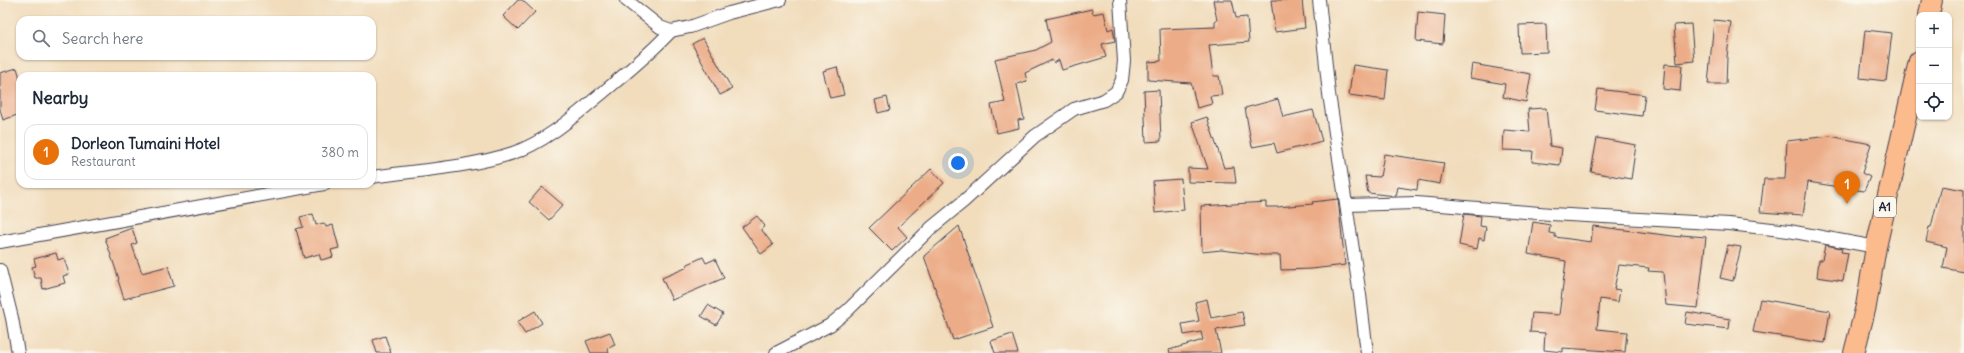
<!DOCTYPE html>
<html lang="en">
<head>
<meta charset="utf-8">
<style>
	:root { --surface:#fff; --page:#f6f6f7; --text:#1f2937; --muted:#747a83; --line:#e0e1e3; --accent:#b5179e }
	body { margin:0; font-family:Delius,sans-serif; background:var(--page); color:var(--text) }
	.controls { position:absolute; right:12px; top:12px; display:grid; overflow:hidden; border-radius:8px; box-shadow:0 1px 3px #0004 }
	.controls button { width:36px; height:36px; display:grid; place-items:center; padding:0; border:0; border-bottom:1px solid var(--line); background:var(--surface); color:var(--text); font:20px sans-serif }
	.you { position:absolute; left:958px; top:163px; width:14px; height:14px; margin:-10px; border:3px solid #fff; border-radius:50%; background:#1a73e8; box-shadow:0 0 0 6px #1a73e833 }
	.badge { display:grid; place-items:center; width:26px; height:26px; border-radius:50%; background:var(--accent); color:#fff; font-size:13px; font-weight:700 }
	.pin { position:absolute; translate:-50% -33px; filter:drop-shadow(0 1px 2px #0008) }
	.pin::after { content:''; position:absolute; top:21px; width:14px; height:12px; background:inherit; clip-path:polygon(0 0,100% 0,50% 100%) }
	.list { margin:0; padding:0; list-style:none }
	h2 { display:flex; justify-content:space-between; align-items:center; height:52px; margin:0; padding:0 16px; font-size:17px }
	h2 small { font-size:13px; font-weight:400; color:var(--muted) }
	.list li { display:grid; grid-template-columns:26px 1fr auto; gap:12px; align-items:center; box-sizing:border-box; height:56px; margin:0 8px 8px; padding:0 8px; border:1px solid var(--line); border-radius:12px }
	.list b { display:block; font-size:15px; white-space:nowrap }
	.list p { margin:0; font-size:13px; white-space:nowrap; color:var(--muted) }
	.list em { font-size:13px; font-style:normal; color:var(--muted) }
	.icon { flex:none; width:22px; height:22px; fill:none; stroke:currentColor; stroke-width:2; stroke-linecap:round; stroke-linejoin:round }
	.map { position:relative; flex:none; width:1964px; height:353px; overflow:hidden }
	.search { position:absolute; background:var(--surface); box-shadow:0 1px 3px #0004; left:16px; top:16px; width:360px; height:44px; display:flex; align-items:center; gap:10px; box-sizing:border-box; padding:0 14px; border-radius:12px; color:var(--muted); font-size:15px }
	.panel { position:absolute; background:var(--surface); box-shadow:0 1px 3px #0004; left:16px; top:72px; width:360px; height:116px; border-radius:12px }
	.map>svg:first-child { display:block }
</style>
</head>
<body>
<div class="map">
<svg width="1964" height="353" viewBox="0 0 1964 353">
	<rect width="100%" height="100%" fill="#fbf7ec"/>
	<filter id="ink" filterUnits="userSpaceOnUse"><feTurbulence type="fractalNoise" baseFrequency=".025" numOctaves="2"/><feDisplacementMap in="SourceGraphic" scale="8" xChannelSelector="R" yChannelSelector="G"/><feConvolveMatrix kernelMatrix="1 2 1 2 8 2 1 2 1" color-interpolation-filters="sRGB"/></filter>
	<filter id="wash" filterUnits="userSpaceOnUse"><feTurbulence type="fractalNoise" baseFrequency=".012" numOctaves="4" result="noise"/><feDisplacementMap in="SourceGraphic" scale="16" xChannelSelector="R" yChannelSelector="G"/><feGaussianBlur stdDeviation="0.9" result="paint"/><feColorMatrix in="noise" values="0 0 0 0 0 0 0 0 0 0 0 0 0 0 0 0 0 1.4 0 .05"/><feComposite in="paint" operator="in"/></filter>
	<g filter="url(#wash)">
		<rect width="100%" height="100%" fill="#f1dcbb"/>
		<g id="blocks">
			<!-- building -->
			<g fill="#ecac87">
				<polygon points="518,0 522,0 535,12 518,30 503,16"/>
				<polygon points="1213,0 1232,0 1236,18 1247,17 1249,42 1209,45 1213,76 1219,76 1222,95 1210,96 1212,104 1197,108 1191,83 1148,80 1148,62 1161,61 1160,29 1215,27 1215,20 1217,20"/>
				<polygon points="1271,0 1302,0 1305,28 1275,32"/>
				<polygon points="1092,9 1093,14 1104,12 1108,30 1113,28 1115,41 1102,44 1106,57 1062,70 1059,60 1054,63 1052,60 1025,73 1027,81 1017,84 1017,85 1024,119 1018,120 1019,128 997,133 991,105 1005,102 995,59 1036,50 1051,42 1046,19"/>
				<polygon points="1418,12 1445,15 1443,44 1416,41"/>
				<polygon points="1714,20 1731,22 1727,57 1726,84 1708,84"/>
				<polygon points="1546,24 1547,52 1520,53 1519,25"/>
				<polygon points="1691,24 1694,61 1677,63 1674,25"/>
				<polygon points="1865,30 1892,33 1886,81 1860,78"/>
				<polygon points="703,38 732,89 720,95 692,44"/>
				<polygon points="1472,64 1531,74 1526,102 1503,97 1505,84 1470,78"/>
				<polygon points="1665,64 1682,65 1680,91 1663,89"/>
				<polygon points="1353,65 1388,70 1385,100 1349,95"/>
				<polygon points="837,67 844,95 830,98 823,71"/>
				<polygon points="17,68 20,78 20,114 3,120 0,109 0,73"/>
				<polygon points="1598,89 1645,95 1642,116 1595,110"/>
				<polygon points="1159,90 1161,141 1146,142 1144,91"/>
				<polygon points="887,97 890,110 878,113 875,100"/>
				<polygon points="1278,99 1283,117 1313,110 1322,141 1277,153 1274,143 1252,147 1245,108"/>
				<polygon points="1546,108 1550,146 1562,148 1560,165 1532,162 1533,151 1503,150 1504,130 1530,132 1528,109"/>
				<polygon points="1207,117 1224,168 1234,167 1236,183 1188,182 1188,168 1208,169 1192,122"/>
				<polygon points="1830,136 1871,144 1862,173 1870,177 1864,191 1808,182 1803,215 1760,212 1764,179 1785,179 1787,141"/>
				<polygon points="1597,138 1636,145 1631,179 1591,172"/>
				<polygon points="1384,154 1444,163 1440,184 1418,180 1417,190 1398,187 1396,196 1368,193 1365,176 1380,177"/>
				<polygon points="931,169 944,183 898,227 907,237 892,251 869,228"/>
				<polygon points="1181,179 1184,210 1155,213 1153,181"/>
				<polygon points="1941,186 1964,190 1964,272 1943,268 1947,247 1926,242 1929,227 1931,227"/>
				<polygon points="542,187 563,205 549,220 529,202"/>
				<polygon points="1338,199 1345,265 1312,269 1281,270 1280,255 1263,255 1221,250 1202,252 1201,206 1266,202 1266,207 1277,207 1313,204 1312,202"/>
				<polygon points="313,214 316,225 324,223 326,227 333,225 339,248 331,250 333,257 321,260 319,254 304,258 296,229 303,227 300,217"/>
				<polygon points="1464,214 1481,216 1480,226 1486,227 1484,240 1479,238 1477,249 1459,245"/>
				<polygon points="757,216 765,226 761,229 773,245 761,254 742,227"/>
				<polygon points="1533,222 1550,225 1549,233 1555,234 1555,237 1591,242 1593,226 1681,237 1681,235 1706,237 1698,308 1666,305 1663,272 1648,271 1649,268 1619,265 1614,289 1620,290 1618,302 1600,299 1597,329 1627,332 1625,352 1563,348 1563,352 1544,350 1545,333 1530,332 1532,313 1559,315 1566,261 1528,254"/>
				<polygon points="959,226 993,327 953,340 924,256"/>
				<polygon points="132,228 137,243 132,245 142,273 168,266 174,286 124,299 118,280 119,279 105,238"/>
				<polygon points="1728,245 1741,247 1733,281 1720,278"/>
				<polygon points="1825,245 1842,248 1841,252 1848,253 1843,281 1817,277 1819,260 1822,260"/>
				<polygon points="56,253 58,260 64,258 69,274 63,276 65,283 43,289 41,278 35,278 32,267 36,266 34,259"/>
				<polygon points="703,257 706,263 715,259 724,278 672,300 662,278 688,267 686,265"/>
				<polygon points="1207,299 1211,318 1242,312 1245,325 1216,330 1221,353 1170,353 1169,350 1203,340 1201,332 1184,335 1182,324 1199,321 1195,302"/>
				<polygon points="1760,299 1830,311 1825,343 1753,332"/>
				<polygon points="708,305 723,314 716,325 701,316"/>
				<polygon points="535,311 542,323 525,334 517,322"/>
				<polygon points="1687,312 1730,319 1729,329 1685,324"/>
				<polygon points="610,332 615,345 607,348 609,353 591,353 586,341"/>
				<polygon points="1012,334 1018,353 995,353 991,341"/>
				<polygon points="385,336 391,353 377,353 373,340"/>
			</g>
		</g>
	</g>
	<g filter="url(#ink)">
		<use href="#blocks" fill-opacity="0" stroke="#413e4e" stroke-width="1"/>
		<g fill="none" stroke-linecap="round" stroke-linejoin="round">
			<defs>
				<g id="minor">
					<polyline points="626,0 660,27 671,31 690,27 729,13 780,0"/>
					<polyline points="1319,0 1329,94 1360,295 1367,353"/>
					<path d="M 372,177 C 418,170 468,168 513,153 C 546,142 574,116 601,94 C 625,74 650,54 671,31"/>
					<polyline points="1347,205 1416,203 1551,214 1729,224 1789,231 1876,247"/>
					<polyline points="0,242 324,184"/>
					<polyline points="0,270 12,318 18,353"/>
					<polyline points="776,353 830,325 847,311 931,228 964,201 1035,136 1074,109 1104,100 1116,92 1122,80 1124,61 1120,0"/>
				</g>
				<g id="trunk">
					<polyline points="1929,15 1932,0"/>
					<polyline points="1854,353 1866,306 1876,247 1919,61"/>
				</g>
			</defs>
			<!-- minor casing -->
			<use href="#minor" stroke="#413e4e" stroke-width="14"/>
			<!-- trunk casing -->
			<use href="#trunk" stroke="#413e4e" stroke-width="22"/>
			<!-- minor -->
			<use href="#minor" stroke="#fff" stroke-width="12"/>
			<!-- trunk -->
			<use href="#trunk" stroke="#fbbb8d" stroke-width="20"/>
		</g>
	</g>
	<g text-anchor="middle" stroke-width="3" stroke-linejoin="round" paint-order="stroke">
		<!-- shield labels -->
		<rect fill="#fbf7ec" stroke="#636270" stroke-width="1" x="1874" y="197" width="22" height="20" rx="3"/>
		<g font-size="12" font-weight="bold" fill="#22223b">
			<text x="1885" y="211">A1</text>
		</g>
	</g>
</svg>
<div class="controls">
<button>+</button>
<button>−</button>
<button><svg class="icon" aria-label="locate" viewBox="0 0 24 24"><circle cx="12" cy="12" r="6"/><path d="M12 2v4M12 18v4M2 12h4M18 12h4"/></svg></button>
</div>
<div class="you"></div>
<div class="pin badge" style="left:1847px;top:204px;background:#e8710a">1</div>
<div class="search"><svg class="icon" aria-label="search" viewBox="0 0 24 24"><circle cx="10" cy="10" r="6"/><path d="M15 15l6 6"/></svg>Search here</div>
<section class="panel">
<h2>Nearby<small></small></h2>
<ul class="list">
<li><span class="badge" style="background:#e8710a">1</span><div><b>Dorleon Tumaini Hotel</b><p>Restaurant</p></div><em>380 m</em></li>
</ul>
</section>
</div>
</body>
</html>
